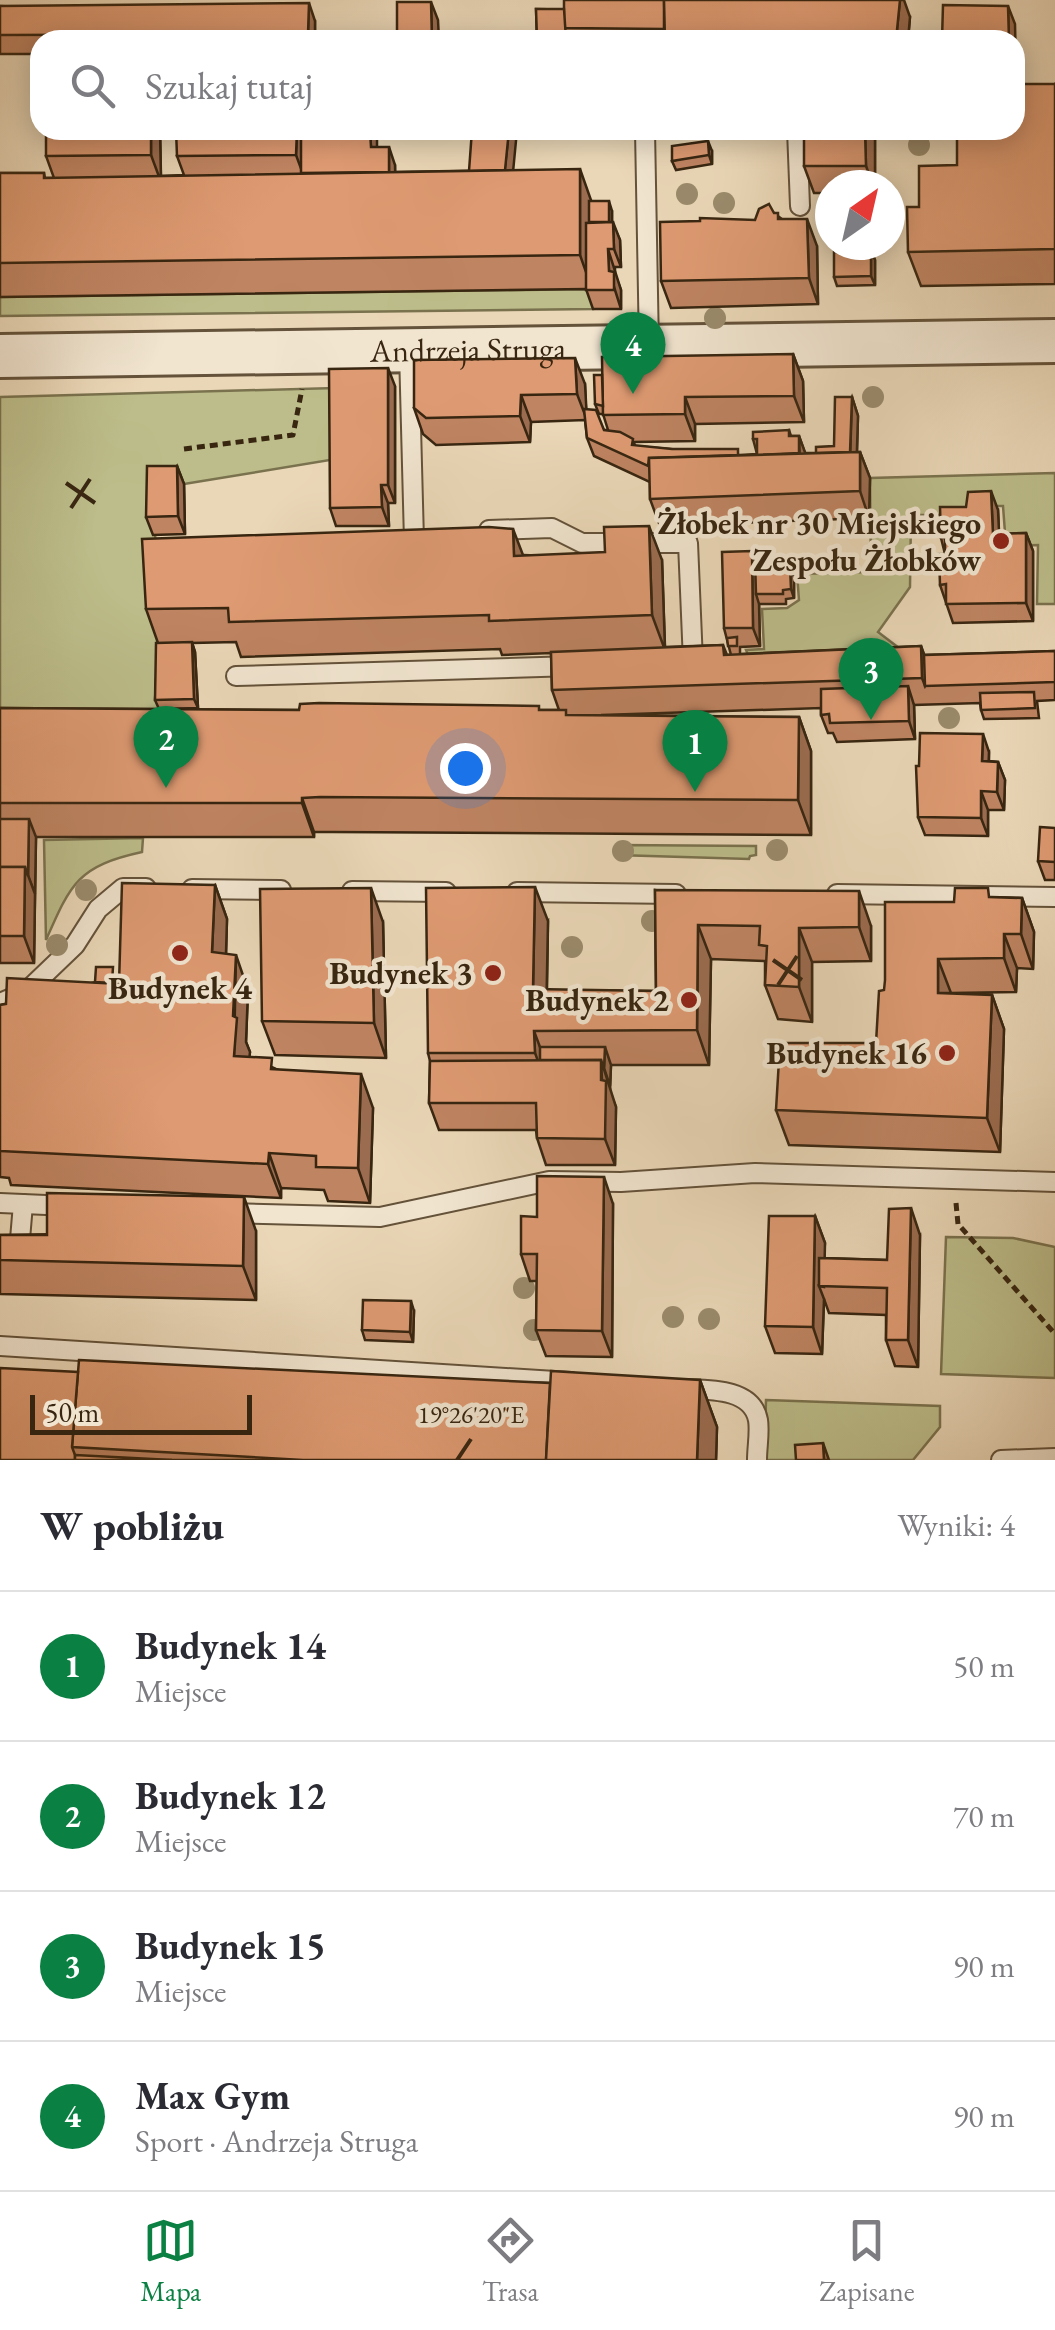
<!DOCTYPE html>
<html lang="pl">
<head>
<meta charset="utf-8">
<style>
	:root { --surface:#fff; --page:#f7f7f7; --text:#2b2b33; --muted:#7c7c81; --line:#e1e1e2; --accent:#0b8043 }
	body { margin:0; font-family:"EB Garamond",serif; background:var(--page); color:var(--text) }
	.compass { position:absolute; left:815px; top:170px; width:90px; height:90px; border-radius:50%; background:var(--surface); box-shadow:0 5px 25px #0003; rotate:34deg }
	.scale { position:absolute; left:30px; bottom:25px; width:222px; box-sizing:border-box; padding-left:10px; border:5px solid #382611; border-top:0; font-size:28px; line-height:35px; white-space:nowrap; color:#382611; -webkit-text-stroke:8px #f1e5d0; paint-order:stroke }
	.you { position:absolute; left:465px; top:768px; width:35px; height:35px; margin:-25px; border:8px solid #fff; border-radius:50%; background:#1a73e8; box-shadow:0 0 0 15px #1a73e833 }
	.badge { display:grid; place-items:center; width:65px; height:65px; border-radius:50%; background:var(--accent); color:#fff; font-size:32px; font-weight:700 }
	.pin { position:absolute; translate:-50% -82px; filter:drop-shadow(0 2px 5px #0008) }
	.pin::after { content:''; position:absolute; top:52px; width:35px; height:30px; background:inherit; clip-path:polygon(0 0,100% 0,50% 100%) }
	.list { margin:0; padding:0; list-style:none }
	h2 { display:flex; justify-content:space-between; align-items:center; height:130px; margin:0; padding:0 40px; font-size:42px }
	h2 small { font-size:32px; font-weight:400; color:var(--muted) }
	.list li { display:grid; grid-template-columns:65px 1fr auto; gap:30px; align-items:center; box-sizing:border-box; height:150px; padding:0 40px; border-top:2px solid var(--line) }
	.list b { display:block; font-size:38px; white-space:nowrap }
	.list p { margin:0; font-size:32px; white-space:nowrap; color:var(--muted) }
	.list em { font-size:32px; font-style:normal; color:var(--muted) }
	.icon { flex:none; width:55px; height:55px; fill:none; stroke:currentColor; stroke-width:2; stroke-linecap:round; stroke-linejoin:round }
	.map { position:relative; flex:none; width:1055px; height:1460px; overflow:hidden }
	.search { position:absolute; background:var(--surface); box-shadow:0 5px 25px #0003; left:30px; right:30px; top:30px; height:110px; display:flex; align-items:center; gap:25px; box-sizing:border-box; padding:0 35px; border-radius:30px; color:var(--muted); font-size:38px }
	.sheet { height:730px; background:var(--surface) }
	nav { display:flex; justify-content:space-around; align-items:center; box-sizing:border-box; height:140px; border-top:2px solid var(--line); background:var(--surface); font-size:28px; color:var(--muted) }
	nav a { display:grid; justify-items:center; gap:5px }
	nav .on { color:var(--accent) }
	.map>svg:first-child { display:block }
</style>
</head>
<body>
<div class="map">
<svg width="1055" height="1460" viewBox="0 0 1055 1460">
	<rect width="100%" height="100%" fill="#ead7b7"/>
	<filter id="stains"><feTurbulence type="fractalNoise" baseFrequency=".002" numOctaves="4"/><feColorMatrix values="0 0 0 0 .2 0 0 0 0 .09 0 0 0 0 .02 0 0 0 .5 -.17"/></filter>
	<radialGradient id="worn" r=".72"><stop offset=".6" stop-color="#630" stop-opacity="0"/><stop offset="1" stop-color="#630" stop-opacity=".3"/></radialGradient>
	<!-- green -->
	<g fill="#bcbd8a" stroke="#7a724e" stroke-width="2.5">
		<polygon points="592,289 593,309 0,316 0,297"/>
		<polygon points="335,388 336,459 184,484 154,484 159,709 0,711 0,397"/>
		<polygon points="1055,473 1055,604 1037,604 1038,545 1006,546 1003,506 973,506 966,515 911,515 910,587 878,632 920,664 756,673 746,650 764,649 762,609 787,608 799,600 797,574 871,572 870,478"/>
		<path d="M 143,838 L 142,852 C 78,866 71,883 46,940 L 44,840 Z"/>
		<polygon points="618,845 756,846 756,855 750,856 749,859 617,855"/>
		<polygon points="946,1237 1013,1238 1055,1247 1055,1378 941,1374"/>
		<polygon points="766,1400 940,1406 940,1427 913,1460 764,1460"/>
	</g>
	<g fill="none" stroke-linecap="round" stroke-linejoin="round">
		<defs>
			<g id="service">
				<polyline points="645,130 649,348"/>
				<polyline points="797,130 800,206"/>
				<polyline points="489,530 552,528 582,543 688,543 693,662 685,662"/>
				<polyline points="401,541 414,541 409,351"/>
				<polyline points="236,676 574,666"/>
				<polyline points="192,889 281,890"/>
				<polyline points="352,891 446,892"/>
				<polyline points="517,892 676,894"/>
				<polyline points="837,894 1055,897"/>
				<polyline points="0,1003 26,992 75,945 98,909 123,888 146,888"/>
				<polyline points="0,1203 69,1206"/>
				<polyline points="230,1213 380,1217 549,1181 621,1182 755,1173 1055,1182"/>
				<polyline points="19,1251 23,1204"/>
				<polyline points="0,1346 571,1382"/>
				<path d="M 682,1389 C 706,1390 752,1387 758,1420 C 760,1432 757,1447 757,1460"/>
				<polyline points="1001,1460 1055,1458"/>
			</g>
			<g id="tertiary">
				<path id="s1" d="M 0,356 L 1055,341"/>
			</g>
		</defs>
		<!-- service casing -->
		<use href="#service" stroke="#64523a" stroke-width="22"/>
		<!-- tertiary casing -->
		<use href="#tertiary" stroke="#64523a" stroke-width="48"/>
		<!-- path -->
		<g stroke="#382611" stroke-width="5" stroke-dasharray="8 5" stroke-linecap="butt">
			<polyline points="184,449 293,435 302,389"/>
			<polyline points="956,1203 958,1224 1055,1334"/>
		</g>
		<!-- service -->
		<use href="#service" stroke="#f1e5d0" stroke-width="18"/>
		<!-- tertiary -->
		<use href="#tertiary" stroke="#f1e5d0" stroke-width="42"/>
	</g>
	<!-- trees -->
	<g fill="#9a8b6c">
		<circle cx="919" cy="145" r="11"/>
		<circle cx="687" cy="194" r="11"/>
		<circle cx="724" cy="203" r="11"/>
		<circle cx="715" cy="318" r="11"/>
		<circle cx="873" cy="397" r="11"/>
		<circle cx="949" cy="718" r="11"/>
		<circle cx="777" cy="850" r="11"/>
		<circle cx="623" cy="851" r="11"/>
		<circle cx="86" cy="890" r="11"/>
		<circle cx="652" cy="921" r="11"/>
		<circle cx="57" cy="945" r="11"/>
		<circle cx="572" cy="947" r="11"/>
		<circle cx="524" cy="1288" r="11"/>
		<circle cx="673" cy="1317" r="11"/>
		<circle cx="709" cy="1319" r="11"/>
		<circle cx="534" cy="1330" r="11"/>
	</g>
	<!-- wall -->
	<g fill="#bf8462" stroke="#382611" stroke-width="2.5">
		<polygon points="0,6 315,21 315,40 40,40 40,54 0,54"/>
		<polygon points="536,9 910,17 908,40 537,40"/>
		<polygon points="1055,84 1055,284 921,286 908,252 919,207 957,165 1015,130"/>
		<polygon points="160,130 161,176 184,175 177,156 377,147 395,165 395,172 513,170 612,211 612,222 620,240 621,267 615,267 615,274 621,290 621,309 593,309 586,289 0,297 0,173 44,173 45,178 54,178 46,156"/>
		<polygon points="875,130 875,185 830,185 830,193 814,193 804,166"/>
		<polygon points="712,151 712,164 676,170 672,161"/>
		<polygon points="774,213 817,246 818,304 671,308 661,281 755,220"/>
		<polygon points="871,251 875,260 875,285 837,286 834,277"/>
		<polygon points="793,354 803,381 804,422 695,424 695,441 634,442 635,446 740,455 757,454 753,439 789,430 791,436 799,436 805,453 816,453 834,446 852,397 858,416 857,452 860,452 870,478 869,518 660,526 650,499 650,482 594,456 587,438 585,420 531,422 530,442 436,445 423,434 414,408 585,384 586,409 604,430 608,430 603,414 599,414 595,404 602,375"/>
		<polygon points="395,386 395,503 388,503 389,526 336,526 330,508"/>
		<polygon points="177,466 184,484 185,534 153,535 146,517"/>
		<polygon points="998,510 999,534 1026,533 1033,551 1033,621 953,623 940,585 945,554 941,538"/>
		<polygon points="523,555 662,560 665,647 723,645 727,655 731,655 724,628 755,561 763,561 766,568 790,567 794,577 794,598 786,599 786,604 759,604 760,646 740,647 740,654 921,646 924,655 1055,651 1055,700 1037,701 1039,718 984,719 981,710 980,703 914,705 915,739 837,742 833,733 828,733 821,715 821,708 601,715 799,717 811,751 811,835 332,832 314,832 314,837 36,837 34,963 0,963 0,708 299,710 559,710 552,690 551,653 502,655 500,649 241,657 236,642 192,643 195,652 198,708 159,709 155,700 158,643 146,609"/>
		<polygon points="989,752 989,761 998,762 1005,780 1004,810 988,810 988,836 925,835 918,817"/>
		<polygon points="1055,828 1055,880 1045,880 1038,861"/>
		<polygon points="215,885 227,919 226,954 248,990 246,1042 250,1052 249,1057 276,1069 373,1108 370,1203 328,1201 324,1190 281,1188 281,1198 11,1185 9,1178 0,1177 0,1005 116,977 116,984 119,984"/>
		<polygon points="655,890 871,926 871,961 812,962 812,1022 778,1019 765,985 765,961 711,959 709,1065 611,1065 610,1092 616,1107 615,1165 546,1165 537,1138 536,1130 439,1130 429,1103 430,1061 428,1053 548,921 547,990 656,991"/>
		<polygon points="991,897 1022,898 1034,932 1033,969 1017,968 1016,992 951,993 992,995 1004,1029 1000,1152 789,1145 776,1110 876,1043 884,990 954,902"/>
		<polygon points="383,922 386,1058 275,1055 262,1021"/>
		<polygon points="613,1204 612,1357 546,1356 536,1330 537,1281 530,1281 521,1254 537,1217"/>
		<polygon points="815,1216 825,1243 824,1258 887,1260 920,1235 918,1367 895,1366 886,1340 886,1315 829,1313 824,1299 822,1354 775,1353 765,1326"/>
		<polygon points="256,1231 256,1300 0,1294 0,1235"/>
		<polygon points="414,1311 413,1342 365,1340 362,1330"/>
		<polygon points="78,1372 550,1383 700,1380 717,1427 716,1460 0,1460"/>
	</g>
	<!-- shaded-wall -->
	<g fill="#9b6c50" stroke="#382611" stroke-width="2.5">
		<polygon points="900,0 904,0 910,17 908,40 896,40"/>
		<polygon points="431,2 438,20 439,40 432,40"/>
		<polygon points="309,3 315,21 315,40 311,40 308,34"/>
		<polygon points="1008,6 1015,24 1016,66 1015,40 1009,40"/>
		<polygon points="151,130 160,130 161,182 151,155"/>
		<polygon points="297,130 307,130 306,182 296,155"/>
		<polygon points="370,130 377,130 377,166 371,147"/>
		<polygon points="509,130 517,130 510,204 503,186"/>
		<polygon points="865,130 875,130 875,185 873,185 866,166"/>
		<polygon points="708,141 712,151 712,164 709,155"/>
		<polygon points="389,147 395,165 396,206 389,188"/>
		<polygon points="580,169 592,203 592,289 580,255"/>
		<polygon points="609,201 612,211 612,231 609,222"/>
		<polygon points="807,219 817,246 818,304 809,278"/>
		<polygon points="613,222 620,240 621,267 614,249"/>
		<polygon points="608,249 621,290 621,309 609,271"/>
		<polygon points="871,251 875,260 875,285 871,276"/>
		<polygon points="793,354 803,381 804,422 794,396"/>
		<polygon points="575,358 585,384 587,420 577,394"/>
		<polygon points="388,368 395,386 395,503 388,485"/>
		<polygon points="521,395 531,422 530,442 520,416"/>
		<polygon points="685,397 695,424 695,441 685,414"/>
		<polygon points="852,397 858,416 856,479 850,461"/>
		<polygon points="799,436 806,455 800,464"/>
		<polygon points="860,452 870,478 869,518 860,491"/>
		<polygon points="177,466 184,484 185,534 178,516"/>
		<polygon points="381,485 388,503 389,526 382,507"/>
		<polygon points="991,491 998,510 1000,552 993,534"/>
		<polygon points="649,526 662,560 665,650 652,615"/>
		<polygon points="513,529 526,563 514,556"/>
		<polygon points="1026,533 1033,551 1033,621 1026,603"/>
		<polygon points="752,551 759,570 756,594 759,604 760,646 753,628"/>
		<polygon points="790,567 794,577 794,598 791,589"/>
		<polygon points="192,642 195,652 198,708 194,699"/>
		<polygon points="921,646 931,673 925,686 922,678"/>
		<polygon points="908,686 914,705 915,739 909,721"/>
		<polygon points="799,717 811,751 811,835 798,800"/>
		<polygon points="983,734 989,752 988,780 982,761"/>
		<polygon points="998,762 1005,780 1004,810 997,792"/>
		<polygon points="981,791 988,810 988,836 981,818"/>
		<polygon points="302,798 314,832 314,837 302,803"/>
		<polygon points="29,819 36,837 35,894 28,876"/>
		<polygon points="25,867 35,894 34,963 24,936"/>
		<polygon points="215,885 227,919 225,987 212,952"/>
		<polygon points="535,887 548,921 546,1024 533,989"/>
		<polygon points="371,888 383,922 386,1058 374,1023"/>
		<polygon points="859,891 871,926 871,961 859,927"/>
		<polygon points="1022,898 1034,932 1033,969 1021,934"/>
		<polygon points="698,925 711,959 709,1065 697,1030"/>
		<polygon points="799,928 812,962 812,1022 799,987"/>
		<polygon points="1004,934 1017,968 1016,992 1004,958"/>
		<polygon points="236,955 248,990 246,1042 250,1052 246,1090 234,1056"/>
		<polygon points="938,959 951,993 938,993"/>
		<polygon points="992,995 1004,1029 1000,1152 987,1118"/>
		<polygon points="534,1031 547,1066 541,1069 535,1053"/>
		<polygon points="605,1047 611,1065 610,1086 604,1068"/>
		<polygon points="601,1060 616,1107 615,1165 605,1139"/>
		<polygon points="361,1074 373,1108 370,1203 358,1168"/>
		<polygon points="269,1153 281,1188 281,1198 268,1164"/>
		<polygon points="604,1177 613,1204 612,1357 602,1331"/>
		<polygon points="244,1197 256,1231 256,1300 243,1266"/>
		<polygon points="911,1208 920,1235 918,1367 908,1340"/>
		<polygon points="815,1216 825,1243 824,1287 819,1286 824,1299 822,1354 813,1327"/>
		<polygon points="411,1301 414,1311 413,1342 410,1332"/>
		<polygon points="700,1380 717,1427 716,1460 697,1460"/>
		<polygon points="823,1443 829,1460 824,1460"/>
	</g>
	<!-- building -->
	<g fill="#de9a72" stroke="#382611" stroke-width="2.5">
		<polygon points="564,0 664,0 664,29 564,28"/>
		<polygon points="664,0 900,0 896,40 665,40"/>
		<polygon points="397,2 431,2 432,40 397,40"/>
		<polygon points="309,3 308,34 0,35 0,6"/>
		<polygon points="943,5 1008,6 1009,40 942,40"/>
		<polygon points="536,9 564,9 566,39 537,39"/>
		<polygon points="1015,84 1055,84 1055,249 908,252 907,207 919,207 919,166 957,165 957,130 1015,130"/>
		<polygon points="46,130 151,130 151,155 46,156"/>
		<polygon points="176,130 297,130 296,155 177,156"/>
		<polygon points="301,130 370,130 371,147 389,147 389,172 301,173"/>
		<polygon points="472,130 509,130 505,170 469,171"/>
		<polygon points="804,130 865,130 866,166 804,166"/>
		<polygon points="708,141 709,155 672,161 672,146"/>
		<polygon points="580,169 580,255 0,263 0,173 44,173 44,178"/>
		<rect x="589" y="201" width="20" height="21"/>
		<polygon points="769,204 774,213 778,213 778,219 807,219 809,278 661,281 660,222 700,221 700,218 755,220 759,209"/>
		<polygon points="613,222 614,249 608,249 609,271 614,272 614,290 586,290 586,223"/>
		<polygon points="871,251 871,276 834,277 834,252"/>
		<polygon points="793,354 794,396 685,397 685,414 603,415 602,357"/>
		<polygon points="575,358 577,394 521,395 520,416 426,418 414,408 414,360"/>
		<polygon points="388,368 388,485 381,485 382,507 330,508 329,369"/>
		<polygon points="594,375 602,375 603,406 595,404"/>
		<polygon points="835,397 852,397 850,452 816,453 816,447 834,446"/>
		<polygon points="584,409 596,410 604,430 620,432 633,439 632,445 672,449 738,449 738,455 649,458 648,466 587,438"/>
		<polygon points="789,430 789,436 799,436 799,453 757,455 757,439 753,439 753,432"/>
		<polygon points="860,452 860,491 650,499 649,458"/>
		<polygon points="147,466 177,466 178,516 146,517"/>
		<polygon points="991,491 993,534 1026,533 1026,603 946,604 946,584 940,585 939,554 945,554 945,538 941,538 940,507 966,507 968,492"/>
		<polygon points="649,526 652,615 489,621 489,615 229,622 228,608 146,609 142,539 489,527 513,529 514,556 605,552 604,527"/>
		<polygon points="752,551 753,628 724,628 722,552"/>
		<polygon points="755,560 763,561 764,568 790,567 791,589 783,590 783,594 756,594"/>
		<polygon points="737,637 737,646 728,646 727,638"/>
		<polygon points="192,642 194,699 155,700 156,643"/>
		<polygon points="723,645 724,655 921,646 922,678 552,690 551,652"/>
		<polygon points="1055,651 1055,682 925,686 924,655"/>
		<polygon points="908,686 909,721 830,723 829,714 821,715 821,689"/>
		<polygon points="1034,692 1035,708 981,710 980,693"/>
		<polygon points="319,703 539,706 539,710 566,710 566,715 799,717 798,800 320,797 302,798 302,803 0,803 0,708 299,710 300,704"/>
		<polygon points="920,733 983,734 982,761 998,762 997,792 981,791 981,818 918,817 916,766 919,766"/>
		<polygon points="0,819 29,819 28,876 25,867 0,867"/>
		<polygon points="1040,827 1055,828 1055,862 1038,861"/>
		<polygon points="0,867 25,867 24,936 0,936"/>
		<polygon points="122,883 215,885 212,952 236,955 233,1016 237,1018 234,1056 272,1058 271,1069 361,1074 358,1168 316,1167 316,1156 269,1153 268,1164 0,1151 0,1005 6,1004 7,978 119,984"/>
		<polygon points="535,887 533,989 656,991 655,890 859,891 859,927 799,928 799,987 765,985 767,946 759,945 760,926 698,925 697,1030 534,1031 535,1053 428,1053 426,888"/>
		<polygon points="371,888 374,1023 262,1021 260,889"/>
		<polygon points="955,888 988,888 989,897 1022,898 1021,934 1004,934 1004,958 938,959 938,993 992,995 987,1118 776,1110 780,1043 876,1043 879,991 884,990 885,980 885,902 954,902"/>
		<polygon points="96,967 113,967 112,983 95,982"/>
		<polygon points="540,1047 605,1047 604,1068 601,1060 540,1060"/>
		<polygon points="601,1060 601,1080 606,1081 605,1139 537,1138 536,1103 429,1103 430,1061"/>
		<polygon points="537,1176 604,1177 602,1331 536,1330 537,1254 521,1254 521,1216 537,1217"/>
		<polygon points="47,1193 244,1197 243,1266 0,1260 0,1235 47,1235"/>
		<polygon points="911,1208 908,1340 886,1340 887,1288 819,1286 819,1258 887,1260 889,1209"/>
		<polygon points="769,1216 815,1216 813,1327 765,1326"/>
		<polygon points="363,1300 411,1301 410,1332 362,1330"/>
		<polygon points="79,1360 550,1383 546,1460 303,1460 72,1447"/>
		<polygon points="0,1368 78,1372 72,1447 75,1455 75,1460 0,1460"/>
		<polygon points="551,1371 700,1380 697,1460 546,1460"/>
		<polygon points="823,1443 824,1460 796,1460 795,1445"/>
		<polygon points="75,1455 172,1460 75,1460"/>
	</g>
	<!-- ticks -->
	<path fill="none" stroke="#382611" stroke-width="4" d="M 66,483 L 95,503M 71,508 L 90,479M 773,960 L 802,980M 778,985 L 797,956M 457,1460 L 471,1439"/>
	<!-- markers -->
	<g fill="#8f2418" stroke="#f1e5d0" stroke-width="4">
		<circle cx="1001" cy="541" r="10"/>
		<circle cx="180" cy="953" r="10"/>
		<circle cx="493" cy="973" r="10"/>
		<circle cx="689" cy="1000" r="10"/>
		<circle cx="947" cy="1053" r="10"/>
	</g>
	<g text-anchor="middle" stroke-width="9" stroke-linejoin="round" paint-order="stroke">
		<!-- street labels -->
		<g font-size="32" fill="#382611" stroke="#f1e5d0">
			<text dy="11" stroke="none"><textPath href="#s1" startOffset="468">Andrzeja Struga</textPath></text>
		</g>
		<!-- poi labels -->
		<g font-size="32" font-weight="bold" fill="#382611" stroke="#f1e5d0" text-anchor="end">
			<text x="981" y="534">Żłobek nr 30 Miejskiego<tspan x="981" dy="37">Zespołu Żłobków</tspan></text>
			<text x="473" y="984">Budynek 3</text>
			<text x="180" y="999" text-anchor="middle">Budynek 4</text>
			<text x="669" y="1011">Budynek 2</text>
			<text x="927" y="1064">Budynek 16</text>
		</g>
	</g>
	<g font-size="25" text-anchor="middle" fill="#382611" stroke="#f1e5d0" stroke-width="9" stroke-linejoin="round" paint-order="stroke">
		<text x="471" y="1423">19°26'20"E</text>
	</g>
	<rect width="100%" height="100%" filter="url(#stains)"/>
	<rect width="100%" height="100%" fill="url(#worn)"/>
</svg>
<svg class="compass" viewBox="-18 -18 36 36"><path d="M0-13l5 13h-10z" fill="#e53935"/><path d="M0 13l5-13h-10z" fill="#7c7c81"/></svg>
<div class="scale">50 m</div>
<div class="you"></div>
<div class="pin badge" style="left:695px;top:792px">1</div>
<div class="pin badge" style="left:166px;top:788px">2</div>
<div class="pin badge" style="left:871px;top:720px">3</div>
<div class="pin badge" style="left:633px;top:394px">4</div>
<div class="search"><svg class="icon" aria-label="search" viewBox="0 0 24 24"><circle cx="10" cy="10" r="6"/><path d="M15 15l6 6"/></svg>Szukaj tutaj</div>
</div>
<section class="sheet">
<h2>W pobliżu<small>Wyniki: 4</small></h2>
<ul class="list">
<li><span class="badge">1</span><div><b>Budynek 14</b><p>Miejsce</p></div><em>50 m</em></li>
<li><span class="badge">2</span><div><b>Budynek 12</b><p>Miejsce</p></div><em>70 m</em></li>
<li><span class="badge">3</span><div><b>Budynek 15</b><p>Miejsce</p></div><em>90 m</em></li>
<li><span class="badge">4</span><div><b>Max Gym</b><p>Sport · Andrzeja Struga</p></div><em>90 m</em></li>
</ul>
</section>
<nav>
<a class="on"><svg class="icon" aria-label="map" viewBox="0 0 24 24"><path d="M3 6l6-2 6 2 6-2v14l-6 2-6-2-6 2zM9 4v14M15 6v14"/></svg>Mapa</a>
<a><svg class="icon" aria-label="directions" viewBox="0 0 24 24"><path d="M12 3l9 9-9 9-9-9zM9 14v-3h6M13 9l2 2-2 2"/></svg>Trasa</a>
<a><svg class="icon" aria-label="saved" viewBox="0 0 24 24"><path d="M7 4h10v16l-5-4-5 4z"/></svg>Zapisane</a>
</nav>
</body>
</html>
